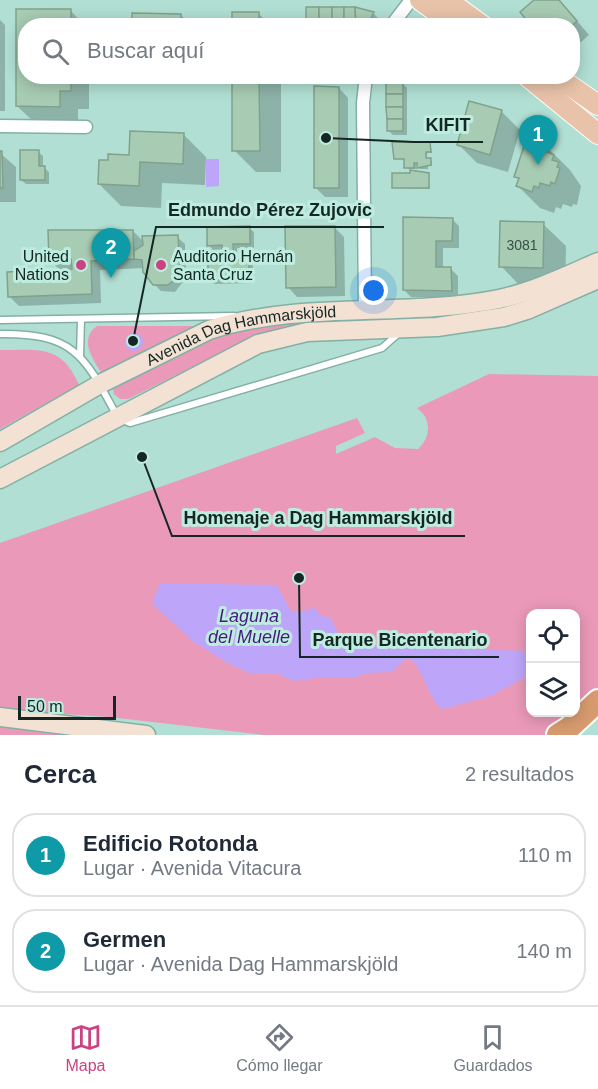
<!DOCTYPE html>
<html lang="es">
<head>
<meta charset="utf-8">
<style>
	:root { --surface:#fff; --page:#f6f6f7; --text:#1f2937; --muted:#747a83; --line:#e0e1e3; --accent:#ca4280 }
	body { margin:0; font-family:Arial,sans-serif; background:var(--page); color:var(--text) }
	.controls { position:absolute; right:18px; bottom:18px; display:grid; overflow:hidden; border-radius:12px; box-shadow:0 3px 15px #0003 }
	.controls button { width:54px; height:54px; display:grid; place-items:center; padding:0; border:0; border-bottom:2px solid var(--line); background:var(--surface); color:var(--text); font:30px sans-serif }
	.scale { position:absolute; left:18px; bottom:15px; width:98px; box-sizing:border-box; padding-left:6px; border:3px solid #152723; border-top:0; font-size:16px; line-height:21px; white-space:nowrap; color:#152723; -webkit-text-stroke:4px #beede0; paint-order:stroke }
	.you { position:absolute; left:374px; top:291px; width:21px; height:21px; margin:-15px; border:4px solid #fff; border-radius:50%; background:#1a73e8; box-shadow:0 0 0 9px #1a73e833 }
	.badge { display:grid; place-items:center; width:39px; height:39px; border-radius:50%; background:var(--accent); color:#fff; font-size:20px; font-weight:700 }
	.pin { position:absolute; translate:-50% -50px; filter:drop-shadow(0 2px 3px #0008) }
	.pin::after { content:''; position:absolute; top:32px; width:21px; height:18px; background:inherit; clip-path:polygon(0 0,100% 0,50% 100%) }
	.list { margin:0; padding:0; list-style:none }
	h2 { display:flex; justify-content:space-between; align-items:center; height:78px; margin:0; padding:0 24px; font-size:26px }
	h2 small { font-size:20px; font-weight:400; color:var(--muted) }
	.list li { display:grid; grid-template-columns:39px 1fr auto; gap:18px; align-items:center; box-sizing:border-box; height:84px; margin:0 12px 12px; padding:0 12px; border:2px solid var(--line); border-radius:24px }
	.list b { display:block; font-size:22px; white-space:nowrap }
	.list p { margin:0; font-size:20px; white-space:nowrap; color:var(--muted) }
	.list em { font-size:20px; font-style:normal; color:var(--muted) }
	.icon { flex:none; width:33px; height:33px; fill:none; stroke:currentColor; stroke-width:2; stroke-linecap:round; stroke-linejoin:round }
	.map { position:relative; flex:none; width:598px; height:735px; overflow:hidden }
	.search { position:absolute; background:var(--surface); box-shadow:0 3px 15px #0003; left:18px; right:18px; top:18px; height:66px; display:flex; align-items:center; gap:15px; box-sizing:border-box; padding:0 21px; border-radius:24px; color:var(--muted); font-size:22px }
	.sheet { height:270px; background:var(--surface) }
	nav { display:flex; justify-content:space-around; align-items:center; box-sizing:border-box; height:84px; border-top:2px solid var(--line); background:var(--surface); font-size:16px; color:var(--muted) }
	nav a { display:grid; justify-items:center; gap:3px }
	nav .on { color:var(--accent) }
	.map>svg:first-child { display:block }
</style>
</head>
<body>
<div class="map">
<svg width="598" height="735" viewBox="0 0 598 735">
	<rect width="100%" height="100%" fill="#b1dfd3"/>
	<!-- green -->
	<g fill="#ea9ab8" fill-rule="evenodd">
		<polygon points="513,304 465,314 249,339 128,399 120,399 114,394 113,389 119,386 184,352 230,332 271,325 432,316"/>
		<path d="M 97,326 L 199,326 L 104,377 C 95,362 77,340 97,326 Z"/>
		<path d="M 0,350 C 38,350 62,344 79,385 L 0,429 Z"/>
		<path d="M 489,374 L 598,376 L 598,690 L 586,704 L 549,735 L 264,735 L 109,717 L 0,710 L 0,543 L 357,418 L 365,433 L 336,446 L 336,454 L 375,437 L 395,448 L 418,449 C 431,437 432,419 417,408 ZM 530,614 L 576,614 L 576,712 L 530,712 Z"/>
		<polygon points="0,723 104,735 0,735"/>
	</g>
	<!-- water -->
	<g fill="#bda6fa">
		<polygon points="206,159 219,159 219,186 206,187"/>
		<circle cx="134" cy="342" r="9"/>
		<path d="M 160,583 L 277,585 L 290,610 L 297,612 L 315,608 L 321,616 L 330,617 L 339,635 L 362,637 L 363,646 L 530,651 L 530,674 L 491,696 L 443,709 C 431,704 424,672 411,659 L 406,659 L 392,672 L 367,673 L 354,678 L 324,677 L 293,681 L 279,674 L 252,674 L 229,664 L 192,641 L 152,603 Z"/>
	</g>
	<!-- shadow -->
	<g fill="#0003">
		<polygon points="536,0 559,0 589,35 572,50 572,26 533,26"/>
		<polygon points="18,11 71,11 85,26 26,26 26,76 89,76 89,109 78,109 78,125 36,124 17,106"/>
		<polygon points="258,13 271,26 233,26"/>
		<polygon points="373,13 378,18 375,26 308,26"/>
		<polygon points="181,15 191,26 134,26"/>
		<polygon points="0,20 5,25 5,111 0,111"/>
		<polygon points="234,76 281,76 281,172 256,172 234,150"/>
		<polygon points="438,76 454,76 448,84"/>
		<polygon points="402,83 407,88 407,135 393,135 388,130"/>
		<polygon points="339,88 348,98 348,197 325,197 315,187"/>
		<polygon points="470,103 502,112 520,130 508,172 477,163 459,145"/>
		<polygon points="184,135 206,157 205,185 162,183 161,208 121,206 99,184 130,157"/>
		<polygon points="430,143 432,153 427,153 427,159 432,161 432,166 428,166 428,169 420,169 416,164 416,169 408,169 406,160 395,158"/>
		<polygon points="548,148 570,170 581,186 577,205 573,204 572,207 563,204 561,209 556,207 554,213 540,208 518,186 520,180 516,176 531,150"/>
		<polygon points="38,152 43,156 43,167 49,172 49,184 26,184 21,180"/>
		<polygon points="0,153 16,167 16,202 0,202"/>
		<polygon points="428,175 430,189 393,188"/>
		<polygon points="405,219 452,219 459,226 459,248 443,248 443,269 451,269 458,276 458,297 411,297 404,290"/>
		<polygon points="543,224 566,246 565,289 523,289 501,266"/>
		<polygon points="334,227 344,237 345,296 297,297 288,287"/>
		<polygon points="249,228 254,232 254,248 237,248 237,261 248,261 253,266 253,283 214,284 210,279 224,261 224,249 213,250 209,245"/>
		<polygon points="133,231 144,242 177,237 185,244 186,278 175,292 161,291 149,279 144,268 100,270 101,303 19,306 9,296 61,271 51,261"/>
	</g>
	<!-- building -->
	<g fill="#a7cbb3" stroke="#80a28c" stroke-width="1.5">
		<polygon points="534,0 559,0 577,21 571,26 531,26 520,12"/>
		<rect x="306" y="7" width="13" height="19"/>
		<rect x="319" y="7" width="13" height="19"/>
		<rect x="332" y="7" width="12" height="19"/>
		<polygon points="344,7 355,7 356,25 344,26"/>
		<polygon points="355,7 374,12 367,26 356,25"/>
		<polygon points="16,9 71,9 71,26 26,26 26,76 71,76 71,91 60,91 60,107 16,106"/>
		<rect x="232" y="12" width="27" height="14"/>
		<polygon points="132,13 181,14 181,26 132,26"/>
		<polygon points="232,76 259,76 260,151 232,151"/>
		<rect x="386" y="82" width="17" height="12"/>
		<polygon points="314,86 339,87 339,188 314,188"/>
		<rect x="386" y="94" width="17" height="13"/>
		<polygon points="469,101 502,110 490,155 457,145"/>
		<polygon points="386,107 403,107 403,119 387,119"/>
		<rect x="387" y="119" width="16" height="12"/>
		<polygon points="130,131 184,133 183,164 140,162 139,186 98,184 99,160 108,160 108,154 129,155"/>
		<polygon points="532,141 549,147 547,152 554,155 552,160 559,162 557,167 560,168 555,184 551,182 550,186 540,183 539,188 534,186 532,192 516,186 519,178 514,177 524,146 530,148"/>
		<polygon points="392,142 430,142 431,152 426,152 426,158 431,158 431,165 417,168 417,163 414,163 414,168 404,168 404,159 394,159"/>
		<polygon points="20,150 39,150 39,166 45,166 45,180 20,180"/>
		<polygon points="0,151 2,151 3,188 0,188"/>
		<polygon points="410,170 429,173 429,188 392,188 392,173 410,173"/>
		<polygon points="403,217 453,218 452,241 436,241 436,267 451,267 452,291 403,290"/>
		<polygon points="500,221 544,222 543,268 499,267"/>
		<polygon points="250,226 250,244 233,244 234,260 249,259 249,279 208,280 208,260 223,260 222,245 207,246 207,227"/>
		<polygon points="285,226 335,226 336,287 286,288"/>
		<polygon points="48,230 133,230 134,259 91,261 92,294 8,297 7,272 72,269 71,259 49,261"/>
		<polygon points="178,235 180,270 175,279 168,285 153,285 143,272 142,260 134,259 134,251 143,245 142,236"/>
	</g>
	<g fill="none" stroke-linecap="round" stroke-linejoin="round">
		<defs>
			<g id="service">
				<polyline points="0,320 234,316"/>
				<path d="M 0,334 C 76,333 85,357 118,418 L 130,423 L 382,348 L 399,333"/>
				<polyline points="80,356 81,319"/>
			</g>
			<g id="minor">
				<polyline points="391,26 411,0"/>
				<polyline points="0,126 86,127"/>
				<polyline points="365,310 363,103 366,76"/>
			</g>
			<g id="secondary">
				<path id="s1" d="M 0,442 L 100,384 L 209,330 C 303,300 403,318 499,299 C 533,292 566,276 598,262"/>
				<polyline points="0,479 258,344 307,332 437,327 504,317 527,310 598,279"/>
				<polyline points="0,717 146,735"/>
			</g>
			<g id="primary">
				<polyline points="420,0 456,26"/>
				<polyline points="447,0 483,26"/>
				<polyline points="527,76 598,134"/>
				<polyline points="556,76 598,105"/>
			</g>
			<polyline id="motorway" points="558,735 569,728 598,701"/>
		</defs>
		<!-- service casing -->
		<use href="#service" stroke="#83b0a4" stroke-width="9"/>
		<!-- minor casing -->
		<use href="#minor" stroke="#83b0a4" stroke-width="15"/>
		<!-- secondary casing -->
		<use href="#secondary" stroke="#83b0a4" stroke-width="21"/>
		<!-- primary casing -->
		<use href="#primary" stroke="#fff" stroke-width="22"/>
		<!-- motorway casing -->
		<use href="#motorway" stroke="#fff" stroke-width="26"/>
		<!-- service -->
		<use href="#service" stroke="#fff" stroke-width="6"/>
		<!-- minor -->
		<use href="#minor" stroke="#fff" stroke-width="12"/>
		<!-- secondary -->
		<use href="#secondary" stroke="#f3e1d4" stroke-width="18"/>
		<!-- primary -->
		<use href="#primary" stroke="#e8c3a9" stroke-width="20"/>
		<!-- motorway -->
		<use href="#motorway" stroke="#d89b6f" stroke-width="22"/>
	</g>
	<!-- markers -->
	<g fill="#ca4280" stroke="#beede0" stroke-width="2">
		<circle cx="81" cy="265" r="6"/>
		<circle cx="161" cy="265" r="6"/>
	</g>
	<g text-anchor="middle" stroke-width="6" stroke-linejoin="round" paint-order="stroke">
		<!-- number labels -->
		<g font-size="14" fill="#3a5047">
			<text x="522" y="250">3081</text>
		</g>
		<!-- poi labels -->
		<g font-size="16" fill="#152723" stroke="#beede0" text-anchor="end">
			<text x="69" y="262">United<tspan x="69" dy="18">Nations</tspan></text>
			<text x="173" y="262" text-anchor="start">Auditorio Hernán<tspan x="173" dy="18">Santa Cruz</tspan></text>
		</g>
		<!-- street labels -->
		<g font-size="16" fill="#152723" stroke="#beede0">
			<text dy="6" stroke="none"><textPath href="#s1" startOffset="267">Avenida Dag Hammarskjöld</textPath></text>
		</g>
		<!-- water labels -->
		<g font-size="18" font-style="italic" fill="#431c7b" stroke="#beede0">
			<text x="249" y="622">Laguna<tspan x="249" dy="21">del Muelle</tspan></text>
		</g>
	</g>
	<!-- callouts -->
	<path fill="none" stroke="#152723" stroke-width="2" d="M326 138L414 142H483M133 341L156 227H384M142 457L172 536H465M299 578L300 657H499"/>
	<g fill="#152723" stroke="#beede0" stroke-width="2">
		<circle cx="326" cy="138" r="6"/>
		<circle cx="133" cy="341" r="6"/>
		<circle cx="142" cy="457" r="6"/>
		<circle cx="299" cy="578" r="6"/>
	</g>
	<g font-size="18" text-anchor="middle" font-weight="bold" fill="#152723" stroke="#beede0" stroke-width="6" stroke-linejoin="round" paint-order="stroke">
		<text x="448" y="131">KIFIT</text>
		<text x="270" y="216">Edmundo Pérez Zujovic</text>
		<text x="318" y="524">Homenaje a Dag Hammarskjöld</text>
		<text x="400" y="646">Parque Bicentenario</text>
	</g>
</svg>
<div class="controls">
<button><svg class="icon" aria-label="locate" viewBox="0 0 24 24"><circle cx="12" cy="12" r="6"/><path d="M12 2v4M12 18v4M2 12h4M18 12h4"/></svg></button>
<button><svg class="icon" aria-label="layers" viewBox="0 0 24 24"><path d="M12 4l9 5-9 5-9-5zM3 14l9 5 9-5"/></svg></button>
</div>
<div class="scale">50 m</div>
<div class="you"></div>
<div class="pin badge" style="left:538px;top:165px;background:#0f9aa8">1</div>
<div class="pin badge" style="left:111px;top:278px;background:#0f9aa8">2</div>
<div class="search"><svg class="icon" aria-label="search" viewBox="0 0 24 24"><circle cx="10" cy="10" r="6"/><path d="M15 15l6 6"/></svg>Buscar aquí</div>
</div>
<section class="sheet">
<h2>Cerca<small>2 resultados</small></h2>
<ul class="list">
<li><span class="badge" style="background:#0f9aa8">1</span><div><b>Edificio Rotonda</b><p>Lugar · Avenida Vitacura</p></div><em>110 m</em></li>
<li><span class="badge" style="background:#0f9aa8">2</span><div><b>Germen</b><p>Lugar · Avenida Dag Hammarskjöld</p></div><em>140 m</em></li>
</ul>
</section>
<nav>
<a class="on"><svg class="icon" aria-label="map" viewBox="0 0 24 24"><path d="M3 6l6-2 6 2 6-2v14l-6 2-6-2-6 2zM9 4v14M15 6v14"/></svg>Mapa</a>
<a><svg class="icon" aria-label="directions" viewBox="0 0 24 24"><path d="M12 3l9 9-9 9-9-9zM9 14v-3h6M13 9l2 2-2 2"/></svg>Cómo llegar</a>
<a><svg class="icon" aria-label="saved" viewBox="0 0 24 24"><path d="M7 4h10v16l-5-4-5 4z"/></svg>Guardados</a>
</nav>
</body>
</html>
